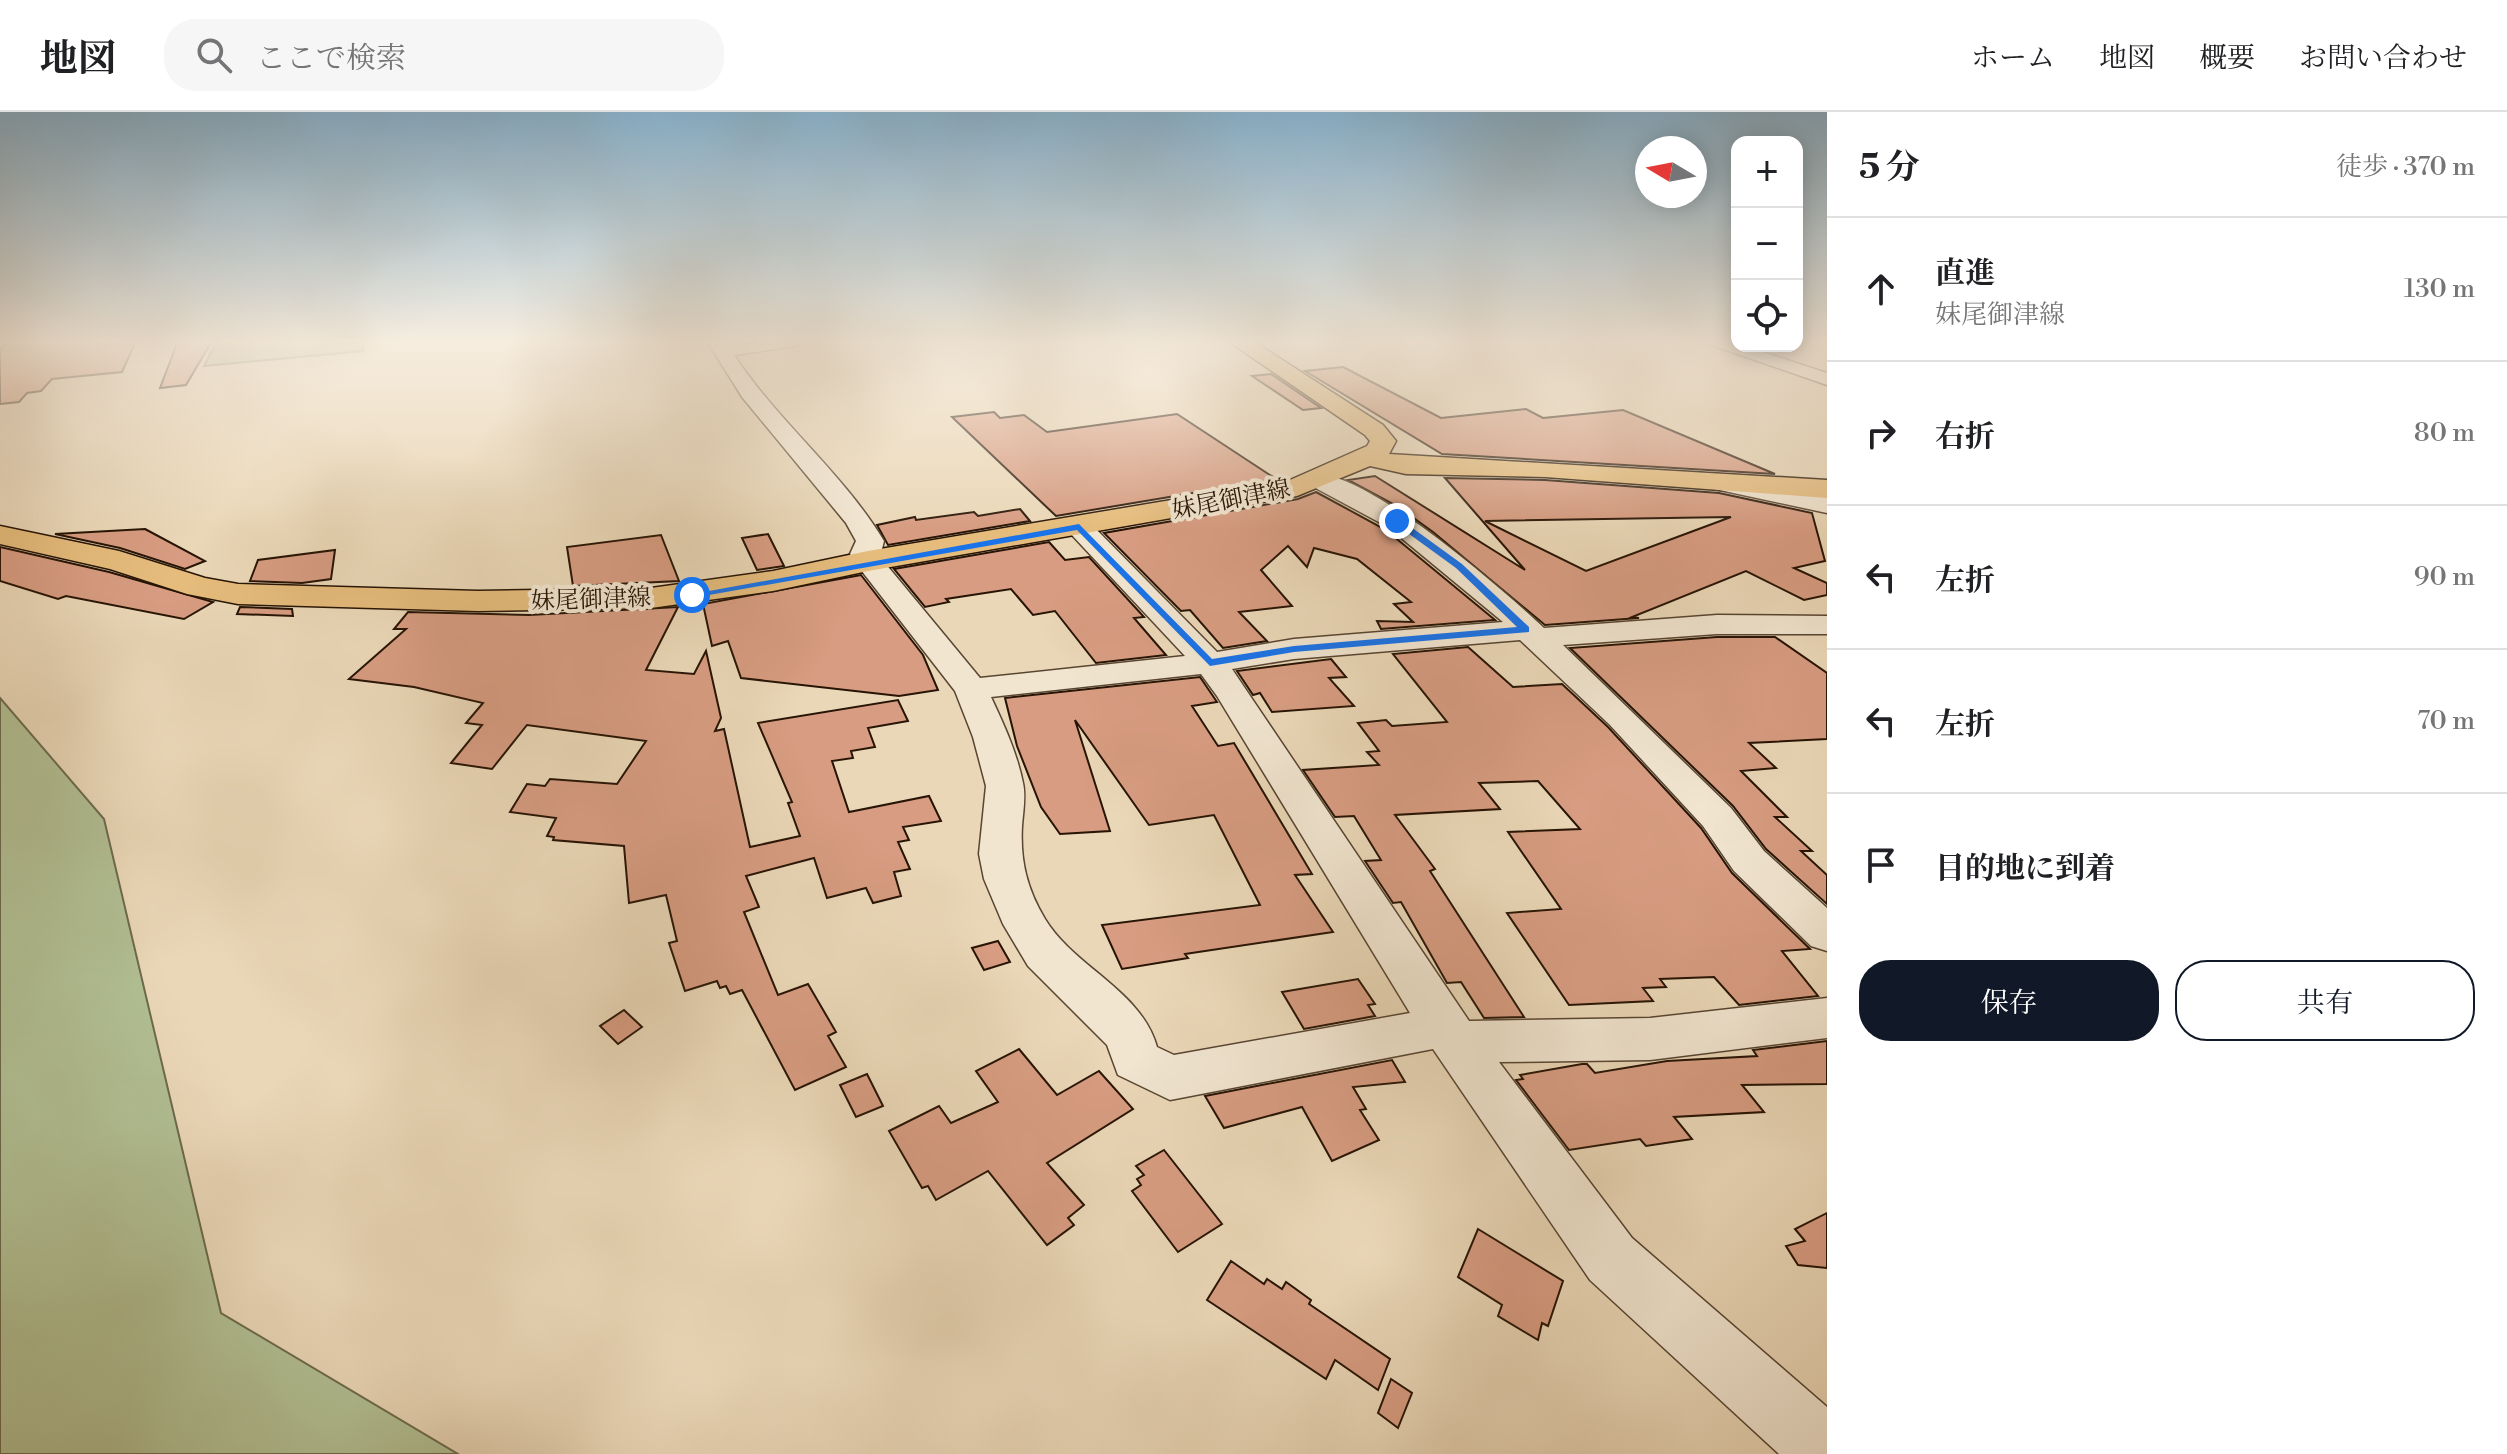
<!DOCTYPE html>
<html lang="ja">
<head>
<meta charset="utf-8">
<style>
	:root { --surface:#fff; --page:#f6f6f6; --text:#202124; --muted:#757577; --line:#e0e0e0; --accent:#111827 }
	body { margin:0; font-family:"Libre Bodoni","Noto Serif JP",serif; background:var(--page); color:var(--text) }
	.controls { position:absolute; right:24px; top:24px; display:grid; overflow:hidden; border-radius:16px; box-shadow:0 4px 20px #0003 }
	.controls button { width:72px; height:72px; display:grid; place-items:center; padding:0; border:0; border-bottom:2px solid var(--line); background:var(--surface); color:var(--text); font:40px sans-serif }
	.compass { position:absolute; left:1635px; top:24px; width:72px; height:72px; border-radius:50%; background:var(--surface); box-shadow:0 4px 20px #0003; rotate:280deg }
	.stop { position:absolute; width:24px; height:24px; margin:-18px; border:6px solid #1a73e8; border-radius:50%; background:#fff }
	.stop.end { background:#1a73e8; border-color:#fff; box-shadow:0 2px 8px #0008 }
	.list { margin:0; padding:0; list-style:none }
	h2 { display:flex; justify-content:space-between; align-items:center; height:104px; margin:0; padding:0 32px; font-size:34px }
	h2 small { font-size:26px; font-weight:400; color:var(--muted) }
	.list li { display:grid; grid-template-columns:52px 1fr auto; gap:24px; align-items:center; box-sizing:border-box; height:144px; padding:0 32px; border-top:2px solid var(--line) }
	.list b { display:block; font-size:30px; white-space:nowrap }
	.list p { margin:0; font-size:26px; white-space:nowrap; color:var(--muted) }
	.list em { font-size:26px; font-style:normal; color:var(--muted) }
	.actions { display:flex; gap:16px; padding:24px 32px }
	.actions a { flex:1; padding:18px 0; border:2px solid var(--accent); border-radius:32px; text-align:center; font-size:28px; color:var(--accent) }
	.actions .main { background:var(--accent); color:#fff }
	.icon { flex:none; width:44px; height:44px; fill:none; stroke:currentColor; stroke-width:2; stroke-linecap:round; stroke-linejoin:round }
	.map { position:relative; flex:none; width:1827px; height:1342px; overflow:hidden }
	header { display:flex; align-items:center; gap:48px; box-sizing:border-box; height:112px; padding:0 40px; background:var(--surface); border-bottom:2px solid var(--line) }
	header strong { font-size:38px }
	nav { display:flex; gap:44px; margin-inline-start:auto; font-size:28px }
	.search { width:560px; height:72px; background:var(--page); display:flex; align-items:center; gap:20px; box-sizing:border-box; padding:0 28px; border-radius:32px; color:var(--muted); font-size:30px }
	main { display:flex }
	aside { flex:1; background:var(--surface) }
	.map>svg:first-child { display:block }
</style>
</head>
<body>
<header>
<strong>地図</strong>
<div class="search"><svg class="icon" aria-label="search" viewBox="0 0 24 24"><circle cx="10" cy="10" r="6"/><path d="M15 15l6 6"/></svg>ここで検索</div>
<nav><a>ホーム</a><a>地図</a><a>概要</a><a>お問い合わせ</a></nav>
</header>
<main>
<div class="map">
<svg width="1827" height="1342" viewBox="0 0 1827 1342">
	<rect width="100%" height="100%" fill="#ead7b7"/>
	<filter id="stains"><feTurbulence type="fractalNoise" baseFrequency=".0025" numOctaves="4"/><feColorMatrix values="0 0 0 0 .2 0 0 0 0 .09 0 0 0 0 .02 0 0 0 .5 -.17"/></filter>
	<radialGradient id="worn" r=".72"><stop offset=".6" stop-color="#630" stop-opacity="0"/><stop offset="1" stop-color="#630" stop-opacity=".3"/></radialGradient>
	<!-- green -->
	<g fill="#b1bf93" stroke="#6c6a4c" stroke-width="2">
		<polygon points="217,229 365,229 363,239 204,254"/>
		<polygon points="0,586 104,707 221,1201 458,1342 0,1342"/>
	</g>
	<!-- building -->
	<g fill="#d79c81" stroke="#271405" stroke-width="2" fill-rule="evenodd">
		<polygon points="9,229 136,229 122,260 52,267 41,279 27,281 19,290 0,292 0,237"/>
		<polygon points="178,229 212,229 186,273 160,276"/>
		<polygon points="1343,255 1441,306 1526,297 1543,306 1623,298 1775,362 1442,342 1305,259"/>
		<polygon points="1271,262 1321,296 1303,298 1252,264"/>
		<polygon points="994,300 1000,306 1024,303 1047,320 1177,302 1276,367 1056,404 952,305"/>
		<path d="M 1375,364 L 1525,458 L 1445,366 L 1545,368 L 1719,381 L 1812,401 L 1825,449 L 1794,456 L 1827,471 L 1827,483 L 1804,488 L 1746,459 L 1632,505 L 1639,506 L 1545,513 L 1433,420 L 1397,394 L 1348,368 ZM 1731,405 L 1586,459 L 1485,409 Z"/>
		<polygon points="1316,380 1386,418 1495,508 1381,517 1377,509 1413,510 1394,492 1411,490 1357,447 1314,436 1307,455 1288,434 1261,458 1292,494 1239,500 1267,529 1223,536 1190,498 1181,499 1104,421 1298,387"/>
		<polygon points="1020,397 1030,409 888,433 877,413 915,405 916,408 974,400 978,404"/>
		<polygon points="145,417 205,449 185,457 120,436 55,422"/>
		<polygon points="768,422 784,454 757,458 742,426"/>
		<polygon points="661,423 679,469 573,474 567,435"/>
		<polygon points="1049,430 1065,448 1089,445 1144,505 1134,506 1166,543 1096,551 1055,499 1033,503 1011,477 946,487 949,490 925,495 894,457"/>
		<polygon points="0,435 109,460 213,490 184,507 66,484 58,487 0,469"/>
		<polygon points="335,438 331,467 302,471 250,469 258,448"/>
		<polygon points="861,463 923,543 938,578 899,584 741,566 728,529 712,534 703,492"/>
		<polygon points="240,495 292,497 293,504 237,502"/>
		<polygon points="678,495 646,558 694,562 706,539 721,606 715,619 724,617 750,735 800,724 788,691 792,690 758,611 898,588 908,609 868,616 875,635 851,639 853,646 832,649 849,700 929,684 941,709 903,715 909,728 898,730 910,757 894,760 901,784 873,791 866,776 827,786 814,746 746,764 759,795 744,800 778,883 808,872 836,920 828,924 846,955 795,978 742,878 730,882 726,874 720,876 717,869 685,879 669,831 677,829 666,783 629,791 624,734 553,728 554,725 547,724 556,706 510,700 527,672 545,674 550,667 617,672 646,629 527,613 492,657 451,651 482,613 466,611 483,591 414,575 349,567 406,517 394,517 408,500 529,503"/>
		<polygon points="1717,525 1775,525 1827,561 1827,627 1749,631 1776,656 1741,659 1787,705 1775,705 1812,739 1801,739 1827,763 1827,792 1766,737 1733,694 1570,536"/>
		<polygon points="1468,535 1513,575 1562,572 1608,615 1701,716 1732,761 1810,837 1782,839 1818,884 1739,893 1714,865 1660,867 1666,875 1643,876 1653,889 1569,893 1507,801 1561,797 1508,720 1580,717 1538,669 1479,671 1500,697 1395,703 1435,757 1430,759 1524,905 1484,906 1461,870 1447,871 1401,790 1393,791 1365,749 1381,748 1354,704 1335,705 1303,658 1379,653 1367,640 1379,639 1358,611 1386,608 1392,614 1447,610 1393,542"/>
		<polygon points="1331,547 1346,565 1329,566 1354,594 1272,600 1260,581 1253,583 1237,559"/>
		<polygon points="1200,565 1217,590 1192,594 1218,634 1234,631 1312,762 1295,763 1333,820 1185,842 1188,846 1122,857 1102,813 1260,793 1214,703 1149,713 1075,608 1110,719 1060,722 1041,695 1017,634 1005,586"/>
		<polygon points="998,829 1010,850 984,858 972,836"/>
		<polygon points="1358,867 1375,892 1368,893 1375,904 1304,917 1282,880"/>
		<polygon points="624,898 642,915 618,932 600,914"/>
		<polygon points="1827,929 1827,972 1742,973 1764,1000 1674,1005 1692,1027 1646,1034 1640,1027 1569,1038 1516,968 1523,967 1520,963 1582,952 1587,952 1595,961 1667,949 1757,944 1753,938"/>
		<polygon points="1019,937 1057,983 1099,959 1133,997 1047,1051 1084,1093 1068,1106 1074,1113 1047,1133 988,1059 936,1088 928,1074 922,1076 889,1019 939,994 951,1011 998,990 976,959"/>
		<polygon points="1392,948 1405,970 1353,975 1366,997 1360,998 1379,1028 1332,1049 1302,995 1224,1016 1205,984"/>
		<polygon points="867,962 883,994 856,1005 840,973"/>
		<polygon points="1164,1038 1222,1112 1178,1140 1132,1079 1141,1073 1137,1067 1144,1063 1136,1054"/>
		<polygon points="1827,1101 1827,1156 1798,1153 1786,1134 1805,1129 1795,1117"/>
		<polygon points="1478,1117 1563,1169 1548,1214 1542,1211 1538,1228 1498,1204 1502,1193 1458,1165"/>
		<polygon points="1231,1149 1264,1172 1267,1167 1282,1177 1286,1170 1311,1188 1309,1192 1390,1247 1378,1278 1335,1248 1326,1267 1207,1188"/>
		<polygon points="1391,1267 1412,1281 1398,1316 1378,1301"/>
	</g>
	<g fill="none" stroke-linecap="round" stroke-linejoin="round">
		<defs>
			<g id="minor">
				<path d="M 707,229 L 725,229 L 728,233 L 805,229 L 796,234 L 734,243 C 778,310 843,361 884,429 L 880,445 L 980,566 L 1185,544 L 1070,421 L 1066,415 L 1070,409 L 1088,409 L 1217,540 L 1294,527 L 1503,510 L 1388,415 L 1310,373 L 1307,368 L 1310,363 C 1359,351 1507,481 1544,516 L 1717,503 L 1827,504 L 1827,522 L 1717,522 L 1563,533 L 1731,696 L 1764,739 L 1827,796 L 1827,839 L 1811,834 L 1734,759 L 1703,714 L 1610,613 L 1520,528 L 1294,547 L 1232,557 L 1469,909 L 1650,906 L 1827,886 L 1827,926 L 1650,948 L 1499,950 L 1632,1126 L 1827,1295 L 1827,1342 L 1779,1342 L 1590,1168 L 1433,937 L 1170,988 L 1118,963 L 1107,933 L 1028,854 L 1003,812 L 984,767 L 979,742 L 986,674 L 973,625 L 955,579 L 854,449 L 850,442 L 856,429 L 846,411 L 742,285 ZM 1201,562 L 1217,584 L 1410,901 L 1174,943 L 1157,935 C 1141,878 1075,856 1045,807 C 1027,777 1020,749 1022,714 C 1023,701 1026,684 1023,671 C 1017,641 1004,613 991,585 Z"/>
				<polygon points="1700,229 1729,229 1827,261 1827,273"/>
				<polygon points="1724,365 1827,385 1827,401 1715,377 1712,372 1715,367"/>
			</g>
			<polygon id="major" points="1228,229 1253,229 1383,313 1396,329 1389,342 1827,368 1827,386 1545,365 1406,362 1370,354 1297,384 868,459 773,479 651,496 478,499 238,492 187,482 110,457 0,432 0,414 119,439 205,466 238,472 478,479 651,476 773,459 868,439 1290,368 1367,334 1370,329 1365,323"/>
		</defs>
		<!-- minor casing -->
		<use href="#minor" stroke="#584532" stroke-width="3"/>
		<!-- major casing -->
		<use href="#major" stroke="#271405" stroke-width="3"/>
		<!-- minor -->
		<use href="#minor" fill="#f1e5d0" fill-rule="evenodd"/>
		<!-- major -->
		<use href="#major" fill="#e5bc7c" fill-rule="evenodd"/>
	</g>
	<!-- sky -->
	<linearGradient id="sky" x2="0" y2="1"><stop stop-color="#89b6d4"/><stop offset="0.55" stop-color="#f6eddf"/><stop offset="1" stop-color="#f6eddf" stop-opacity="0"/></linearGradient>
	<rect width="1827" height="417" fill="url(#sky)"/>
	<!-- route -->
	<polygon fill="#1a73e8" points="1394,407 1400,407 1462,452 1529,515 1529,520 1294,540 1210,554 1077,418 692,486 687,483 1079,412 1212,547 1294,534 1517,515 1456,456 1394,411"/>
	<g text-anchor="middle" stroke-width="8" stroke-linejoin="round" paint-order="stroke">
		<!-- far-street labels -->
		<g font-size="24" fill="#271405" stroke="#f1e5d0">
			<text transform="translate(1231 387) rotate(-11)" y="8">妹尾御津線</text>
			<text transform="translate(591 487) rotate(-2)" y="8">妹尾御津線</text>
		</g>
	</g>
	<rect width="100%" height="100%" filter="url(#stains)"/>
	<rect width="100%" height="100%" fill="url(#worn)"/>
</svg>
<div class="controls">
<button>+</button>
<button>−</button>
<button><svg class="icon" aria-label="locate" viewBox="0 0 24 24"><circle cx="12" cy="12" r="6"/><path d="M12 2v4M12 18v4M2 12h4M18 12h4"/></svg></button>
</div>
<svg class="compass" viewBox="-18 -18 36 36"><path d="M0-13l5 13h-10z" fill="#e53935"/><path d="M0 13l5-13h-10z" fill="#757577"/></svg>
<div class="stop" style="left:692px;top:483px"></div>
<div class="stop end" style="left:1397px;top:409px"></div>
</div>
<aside>
<h2>5 分<small>徒歩 · 370 m</small></h2>
<ul class="list">
<li><svg class="icon" aria-label="ahead" viewBox="0 0 24 24"><path d="M12 20V5M6 11l6-6 6 6"/></svg><div><b>直進</b><p>妹尾御津線</p></div><em>130 m</em></li>
<li><svg class="icon" aria-label="right" viewBox="0 0 24 24"><path d="M7 20v-9h11M14 6l5 5-5 5"/></svg><div><b>右折</b></div><em>80 m</em></li>
<li><svg class="icon" aria-label="left" viewBox="0 0 24 24"><path d="M17 20v-9H6M10 6l-5 5 5 5"/></svg><div><b>左折</b></div><em>90 m</em></li>
<li><svg class="icon" aria-label="left" viewBox="0 0 24 24"><path d="M17 20v-9H6M10 6l-5 5 5 5"/></svg><div><b>左折</b></div><em>70 m</em></li>
<li><svg class="icon" aria-label="arrive" viewBox="0 0 24 24"><path d="M6 21V4h12l-3 4 3 4H6"/></svg><div><b>目的地に到着</b></div></li>
</ul>
<div class="actions"><a class="main">保存</a><a>共有</a></div>
</aside>
</main>
</body>
</html>
